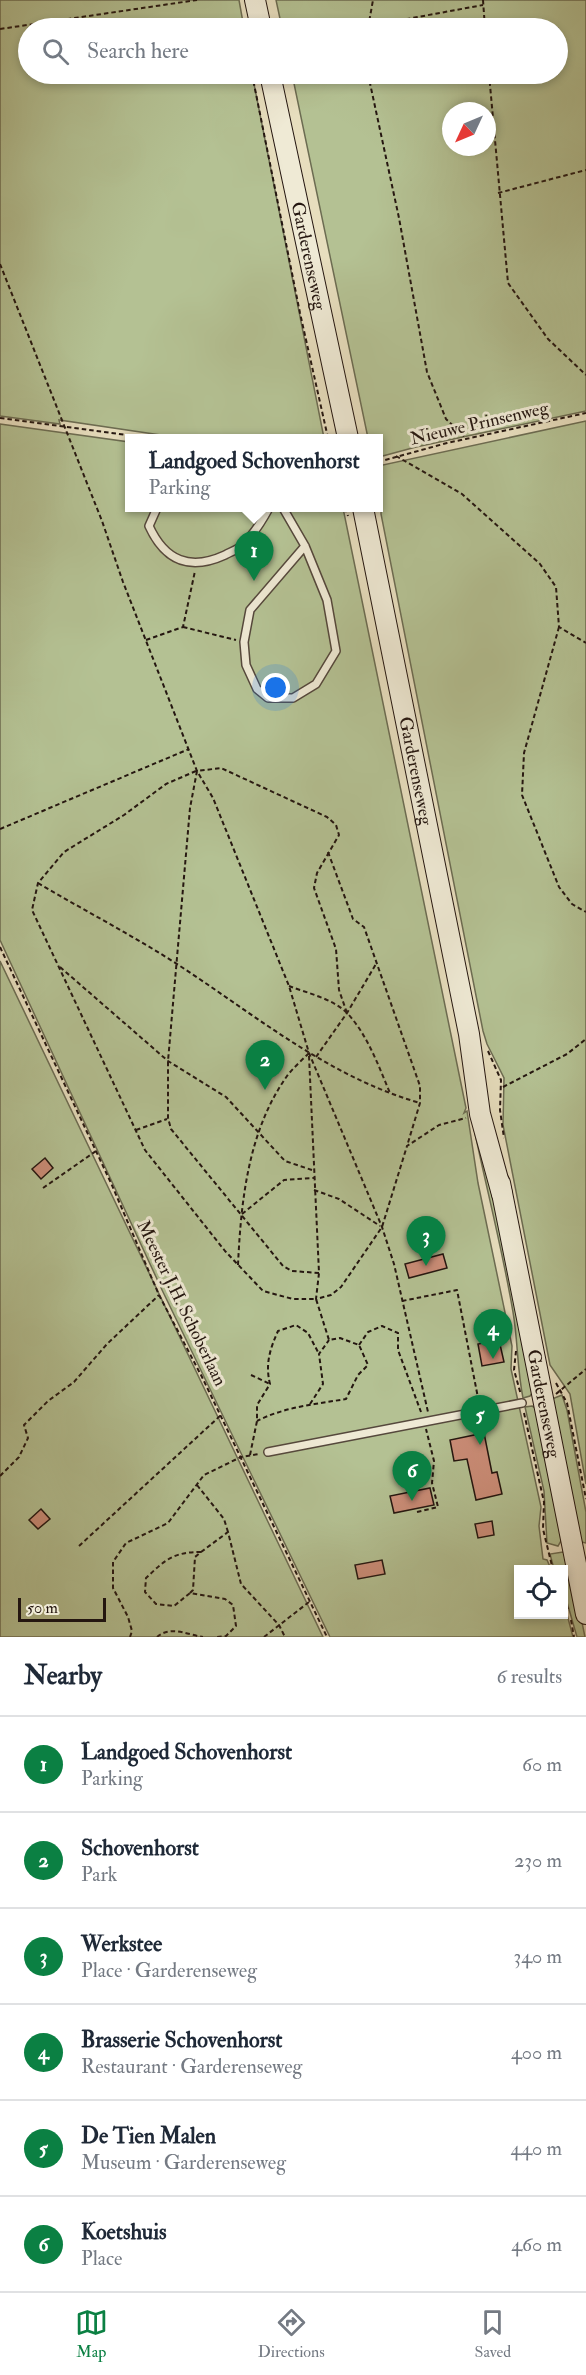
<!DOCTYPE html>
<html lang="en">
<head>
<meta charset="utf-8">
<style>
	:root { --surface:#fff; --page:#f2f2f3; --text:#1f2937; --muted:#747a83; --line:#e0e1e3; --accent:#0b8043 }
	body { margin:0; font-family:"IM FELL Double Pica",serif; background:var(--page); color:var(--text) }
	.controls { position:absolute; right:18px; bottom:18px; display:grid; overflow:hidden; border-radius:0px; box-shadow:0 3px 9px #0003 }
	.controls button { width:54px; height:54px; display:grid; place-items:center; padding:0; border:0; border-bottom:2px solid var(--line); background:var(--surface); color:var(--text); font:30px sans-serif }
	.compass { position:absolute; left:442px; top:102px; width:54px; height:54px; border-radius:50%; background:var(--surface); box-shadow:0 3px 9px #0003; rotate:226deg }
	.scale { position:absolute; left:18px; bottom:15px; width:88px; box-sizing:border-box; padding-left:6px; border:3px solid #241610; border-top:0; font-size:16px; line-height:21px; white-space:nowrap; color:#241610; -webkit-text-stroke:4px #efead5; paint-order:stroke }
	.you { position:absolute; left:276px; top:688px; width:21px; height:21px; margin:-15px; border:4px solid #fff; border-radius:50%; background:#1a73e8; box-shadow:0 0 0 9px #1a73e833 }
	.badge { display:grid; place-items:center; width:39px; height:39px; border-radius:50%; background:var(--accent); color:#fff; font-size:20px; font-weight:700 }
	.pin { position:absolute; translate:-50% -50px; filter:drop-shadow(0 2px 3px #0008) }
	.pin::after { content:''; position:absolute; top:32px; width:21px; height:18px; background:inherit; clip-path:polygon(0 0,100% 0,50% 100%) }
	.popup { position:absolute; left:125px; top:434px; width:258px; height:78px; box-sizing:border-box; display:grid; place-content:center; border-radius:0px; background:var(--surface); filter:drop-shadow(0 2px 4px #0005); font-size:20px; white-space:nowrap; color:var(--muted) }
	.popup b { font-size:22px; color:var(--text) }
	.popup::after { content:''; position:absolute; left:50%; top:100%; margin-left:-12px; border:12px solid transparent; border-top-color:var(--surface) }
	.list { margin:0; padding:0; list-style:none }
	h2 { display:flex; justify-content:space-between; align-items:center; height:78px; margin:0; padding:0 24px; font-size:26px }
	h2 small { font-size:20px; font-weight:400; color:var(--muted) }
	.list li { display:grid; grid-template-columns:39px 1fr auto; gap:18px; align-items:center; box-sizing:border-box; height:96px; padding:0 24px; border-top:2px solid var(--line) }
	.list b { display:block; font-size:22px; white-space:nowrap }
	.list p { margin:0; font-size:20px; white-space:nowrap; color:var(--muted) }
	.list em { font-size:20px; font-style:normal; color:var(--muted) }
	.icon { flex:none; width:33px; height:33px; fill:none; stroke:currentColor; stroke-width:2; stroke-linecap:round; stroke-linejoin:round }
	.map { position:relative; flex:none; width:586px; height:1637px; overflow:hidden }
	.search { position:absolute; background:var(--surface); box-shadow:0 3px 9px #0003; left:18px; right:18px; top:18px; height:66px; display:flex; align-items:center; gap:15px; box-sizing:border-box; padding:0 21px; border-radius:33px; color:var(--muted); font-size:22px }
	.sheet { height:654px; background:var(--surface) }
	nav { display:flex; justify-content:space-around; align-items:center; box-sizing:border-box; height:84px; border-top:2px solid var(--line); background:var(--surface); font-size:16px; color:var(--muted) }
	nav a { display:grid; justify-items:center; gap:3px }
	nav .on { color:var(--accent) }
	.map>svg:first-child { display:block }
</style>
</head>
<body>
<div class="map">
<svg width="586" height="1637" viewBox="0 0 586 1637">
	<rect width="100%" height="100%" fill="#e7debe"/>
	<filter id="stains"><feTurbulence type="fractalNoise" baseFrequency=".00333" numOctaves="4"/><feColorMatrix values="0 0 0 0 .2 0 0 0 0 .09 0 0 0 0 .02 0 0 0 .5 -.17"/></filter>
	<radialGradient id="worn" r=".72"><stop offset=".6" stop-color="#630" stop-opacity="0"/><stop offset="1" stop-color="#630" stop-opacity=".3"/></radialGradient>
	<!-- green -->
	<g fill="#b4c193" stroke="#6c6c52" stroke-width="1.5" fill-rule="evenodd">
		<polygon points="0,0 239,0 244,28 28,28 28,74 252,74 324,438 181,438 59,420 60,424 0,416"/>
		<path d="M 276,0 L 586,0 L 586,411 L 416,447 L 379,457 L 378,438 L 368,438 L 292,74 L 558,74 L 558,28 L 282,28 ZM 451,111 L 487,111 L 487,147 L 451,147 Z"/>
		<polygon points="586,421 586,1484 570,1394 550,1365 543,1329 503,1125 504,1078 487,1044 483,1031 381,514 382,482 379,482 378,466"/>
		<polygon points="0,424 129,442 130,508 343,508 466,1108 464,1113 467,1111 478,1183 512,1346 511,1369 541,1507 539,1526 543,1559 547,1560 551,1569 518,1570 518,1614 564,1614 564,1603 573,1637 330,1637 163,1292 0,940"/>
		<polygon points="0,961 323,1637 0,1637"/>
		<path d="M 477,1117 L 535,1389 L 530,1396 L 523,1398 C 517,1369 518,1341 513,1312 C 502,1247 485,1183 472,1119 Z"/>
		<polygon points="562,1395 567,1410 586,1512 586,1543 577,1541 552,1399"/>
		<polygon points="532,1406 539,1410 562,1539 558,1546 547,1543 544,1491 525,1407"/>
		<polygon points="563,1552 568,1554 585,1637 577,1637 564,1592 564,1570 554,1569 550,1554"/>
	</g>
	<!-- building -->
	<g fill="#cc8e79" stroke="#241610" stroke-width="1.5">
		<polygon points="45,1158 53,1168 41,1179 32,1169"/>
		<polygon points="443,1254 447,1268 409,1278 405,1264"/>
		<polygon points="499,1340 504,1362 482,1366 478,1344"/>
		<polygon points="484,1433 492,1473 497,1472 502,1494 476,1500 467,1459 454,1461 450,1440"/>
		<polygon points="430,1488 434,1505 394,1513 390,1496"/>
		<polygon points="41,1509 50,1519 38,1529 29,1520"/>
		<polygon points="492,1521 494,1535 478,1538 475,1524"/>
		<polygon points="382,1560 385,1574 358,1579 355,1565"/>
	</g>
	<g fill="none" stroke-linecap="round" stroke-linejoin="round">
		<defs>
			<g id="service">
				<path d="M 157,508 L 149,526 C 165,561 190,571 225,555 C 230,552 237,550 241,546 C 253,536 262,521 269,508"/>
				<polyline points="283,508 305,546 327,600 336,651 316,684 293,698 268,698 257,689 246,665 244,642 250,610 305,546"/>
				<polyline points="268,1452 522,1403"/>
			</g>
			<g id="secondary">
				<polyline points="255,0 261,28"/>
				<path id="s1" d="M 270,74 L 348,438"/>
				<path id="s2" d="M 363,508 L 469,1034 L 480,1114 L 502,1194"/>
				<path id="s3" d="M 500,1183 L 586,1614"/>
			</g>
		</defs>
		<!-- service casing -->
		<use href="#service" stroke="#55483c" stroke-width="10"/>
		<!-- secondary casing -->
		<use href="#secondary" stroke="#241610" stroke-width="22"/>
		<!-- path -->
		<g stroke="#241610" stroke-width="2" stroke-dasharray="4.5 3" stroke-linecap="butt">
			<polyline points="483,0 485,28"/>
			<polyline points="369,26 483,5"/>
			<polyline points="368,28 373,0"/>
			<polyline points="0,29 197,0"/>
			<polyline points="252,74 300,313 328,438"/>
			<polyline points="368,74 399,218 427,372 446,419 467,439"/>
			<polyline points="489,74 508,283 548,339 586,375"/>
			<polyline points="498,193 586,170"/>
			<polyline points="0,264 102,521 123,582 197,771 213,798 289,986 309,1053 382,1227 394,1264 428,1412"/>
			<polyline points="0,418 149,438"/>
			<polyline points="396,456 462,494 540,564 556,587 559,627 586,643"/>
			<polyline points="378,462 447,443 586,413"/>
			<polyline points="378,470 378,487"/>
			<polyline points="345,508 348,516"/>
			<polyline points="183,627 236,640"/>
			<polyline points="559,627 524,753 522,795 559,887 572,904 586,912"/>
			<polyline points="146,640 183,627 195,571"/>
			<path d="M 196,771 L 166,784 L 124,815 L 64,852 L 38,883 L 32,910 L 145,1150 L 225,1251 L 263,1291 L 293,1299 L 316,1299 L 329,1340 L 340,1338 L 359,1345 L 368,1365 L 358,1375 L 346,1399 C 316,1404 284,1407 257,1421"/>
			<polyline points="0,829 189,749"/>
			<polyline points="328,852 353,919 364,927 420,1086 420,1103 407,1146"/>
			<path d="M 38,883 C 85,911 134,936 180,966 C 258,1017 329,1077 420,1103"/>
			<polyline points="0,947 111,1183 159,1295 202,1377 327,1637"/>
			<polyline points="60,967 168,1061 226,1097 285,1161 312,1170"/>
			<path d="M 289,986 C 307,993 334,999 348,1014 C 368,1036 379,1067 390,1093"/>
			<polyline points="488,1051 501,1080 500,1110 504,1138"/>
			<polyline points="309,1056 319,1273 316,1299 331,1295 341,1287 382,1227 407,1146 439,1125 466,1118"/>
			<polyline points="316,1057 347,1013 376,964"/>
			<polyline points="503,1087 567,1054 586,1039"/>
			<polyline points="136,1130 167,1119"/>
			<polyline points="43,1188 96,1151"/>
			<polyline points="314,1190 339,1199 380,1226"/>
			<polyline points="242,1214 284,1180 314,1178"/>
			<path d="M 238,1265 C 241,1201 248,1131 287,1076 C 293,1068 302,1060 309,1053"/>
			<polyline points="319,1273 292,1271 283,1266 171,1129 168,1118 168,1061 190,808 197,771 221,768 327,817 336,825 339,835 317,873 314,888 336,949 339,990 347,1013"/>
			<polyline points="402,1301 457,1290 479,1403"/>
			<polyline points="359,1345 368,1332 382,1326 398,1333 398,1350 421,1412"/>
			<polyline points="516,1351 514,1370 521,1395"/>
			<polyline points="251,1375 270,1384"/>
			<polyline points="556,1383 567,1403 586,1499"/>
			<polyline points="556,1394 586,1369"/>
			<polyline points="310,1404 323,1384 319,1354 329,1340"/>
			<polyline points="524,1413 544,1502 543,1529 553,1570"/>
			<path d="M 250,1455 L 257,1421 L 257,1405 L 270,1384 C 265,1364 270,1349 278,1331 L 296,1325 L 308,1333 L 319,1354"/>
			<polyline points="0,1476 19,1457 28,1438 24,1425 48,1401 74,1382 107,1344 159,1295"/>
			<polyline points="197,1485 224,1519 228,1532"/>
			<polyline points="417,1512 438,1507 432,1483 434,1461 426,1429"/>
			<polyline points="79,1546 221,1415"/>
			<polyline points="201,1552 228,1532 241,1584 279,1625 285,1637"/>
			<path d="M 190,1593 L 193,1590 L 195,1557 L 201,1552 C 173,1552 165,1560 146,1578 L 145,1592 L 156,1604 L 174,1606 L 190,1593 L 225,1599 L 233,1605 L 236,1626 L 226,1636 L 216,1637"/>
			<polyline points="564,1598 568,1609"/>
			<polyline points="571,1620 574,1637"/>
			<polyline points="130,1637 132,1631 128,1617 113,1588 113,1562 126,1543 168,1523 204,1475 241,1457 259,1454"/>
			<path d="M 157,1637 C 171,1625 188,1635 203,1637"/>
			<polyline points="264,1637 309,1602"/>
		</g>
		<!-- service -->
		<use href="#service" stroke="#efead5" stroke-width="7"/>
		<!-- secondary -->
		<use href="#secondary" stroke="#efead5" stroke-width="20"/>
	</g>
	<g text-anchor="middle" stroke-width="6" stroke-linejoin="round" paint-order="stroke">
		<!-- street labels -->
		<g font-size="18" fill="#241610" stroke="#efead5">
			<text dy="6" stroke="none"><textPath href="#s1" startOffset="186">Garderenseweg</textPath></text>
			<text transform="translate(479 423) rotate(-13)" y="6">Nieuwe Prinsenweg</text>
			<text dy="6" stroke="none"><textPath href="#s2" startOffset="268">Garderenseweg</textPath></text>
			<text transform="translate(182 1303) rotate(64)" y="6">Meester J.H. Schoberlaan</text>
			<text dy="6" stroke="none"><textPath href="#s3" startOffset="225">Garderenseweg</textPath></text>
		</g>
	</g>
	<rect width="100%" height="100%" filter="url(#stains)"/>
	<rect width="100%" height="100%" fill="url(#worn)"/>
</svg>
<div class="controls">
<button><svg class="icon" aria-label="locate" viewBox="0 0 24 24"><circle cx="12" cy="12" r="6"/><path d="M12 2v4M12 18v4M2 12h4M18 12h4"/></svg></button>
</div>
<svg class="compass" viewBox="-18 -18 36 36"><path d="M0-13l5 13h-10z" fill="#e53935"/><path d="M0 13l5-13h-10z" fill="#747a83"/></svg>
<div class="scale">50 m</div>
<div class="you"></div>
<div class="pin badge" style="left:254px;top:581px">1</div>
<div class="popup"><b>Landgoed Schovenhorst</b>Parking</div>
<div class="pin badge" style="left:265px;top:1090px">2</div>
<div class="pin badge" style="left:426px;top:1266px">3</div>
<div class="pin badge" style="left:493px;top:1359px">4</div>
<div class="pin badge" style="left:480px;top:1445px">5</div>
<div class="pin badge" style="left:412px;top:1501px">6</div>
<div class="search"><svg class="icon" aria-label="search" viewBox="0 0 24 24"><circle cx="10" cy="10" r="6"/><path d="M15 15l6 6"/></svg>Search here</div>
</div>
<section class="sheet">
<h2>Nearby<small>6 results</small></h2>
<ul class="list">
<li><span class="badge">1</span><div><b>Landgoed Schovenhorst</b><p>Parking</p></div><em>60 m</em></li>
<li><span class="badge">2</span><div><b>Schovenhorst</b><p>Park</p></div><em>230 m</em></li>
<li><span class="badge">3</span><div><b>Werkstee</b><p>Place · Garderenseweg</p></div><em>340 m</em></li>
<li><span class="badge">4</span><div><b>Brasserie Schovenhorst</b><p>Restaurant · Garderenseweg</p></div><em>400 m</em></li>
<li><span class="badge">5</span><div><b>De Tien Malen</b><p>Museum · Garderenseweg</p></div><em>440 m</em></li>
<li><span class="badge">6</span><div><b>Koetshuis</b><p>Place</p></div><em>460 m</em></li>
</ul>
</section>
<nav>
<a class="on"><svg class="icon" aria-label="map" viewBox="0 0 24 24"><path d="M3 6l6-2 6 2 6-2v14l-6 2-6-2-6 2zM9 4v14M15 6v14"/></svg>Map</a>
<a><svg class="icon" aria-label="directions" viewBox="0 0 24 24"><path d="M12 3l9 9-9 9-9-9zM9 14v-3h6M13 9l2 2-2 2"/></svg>Directions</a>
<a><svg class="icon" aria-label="saved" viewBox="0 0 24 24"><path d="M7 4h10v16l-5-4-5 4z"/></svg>Saved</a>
</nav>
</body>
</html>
